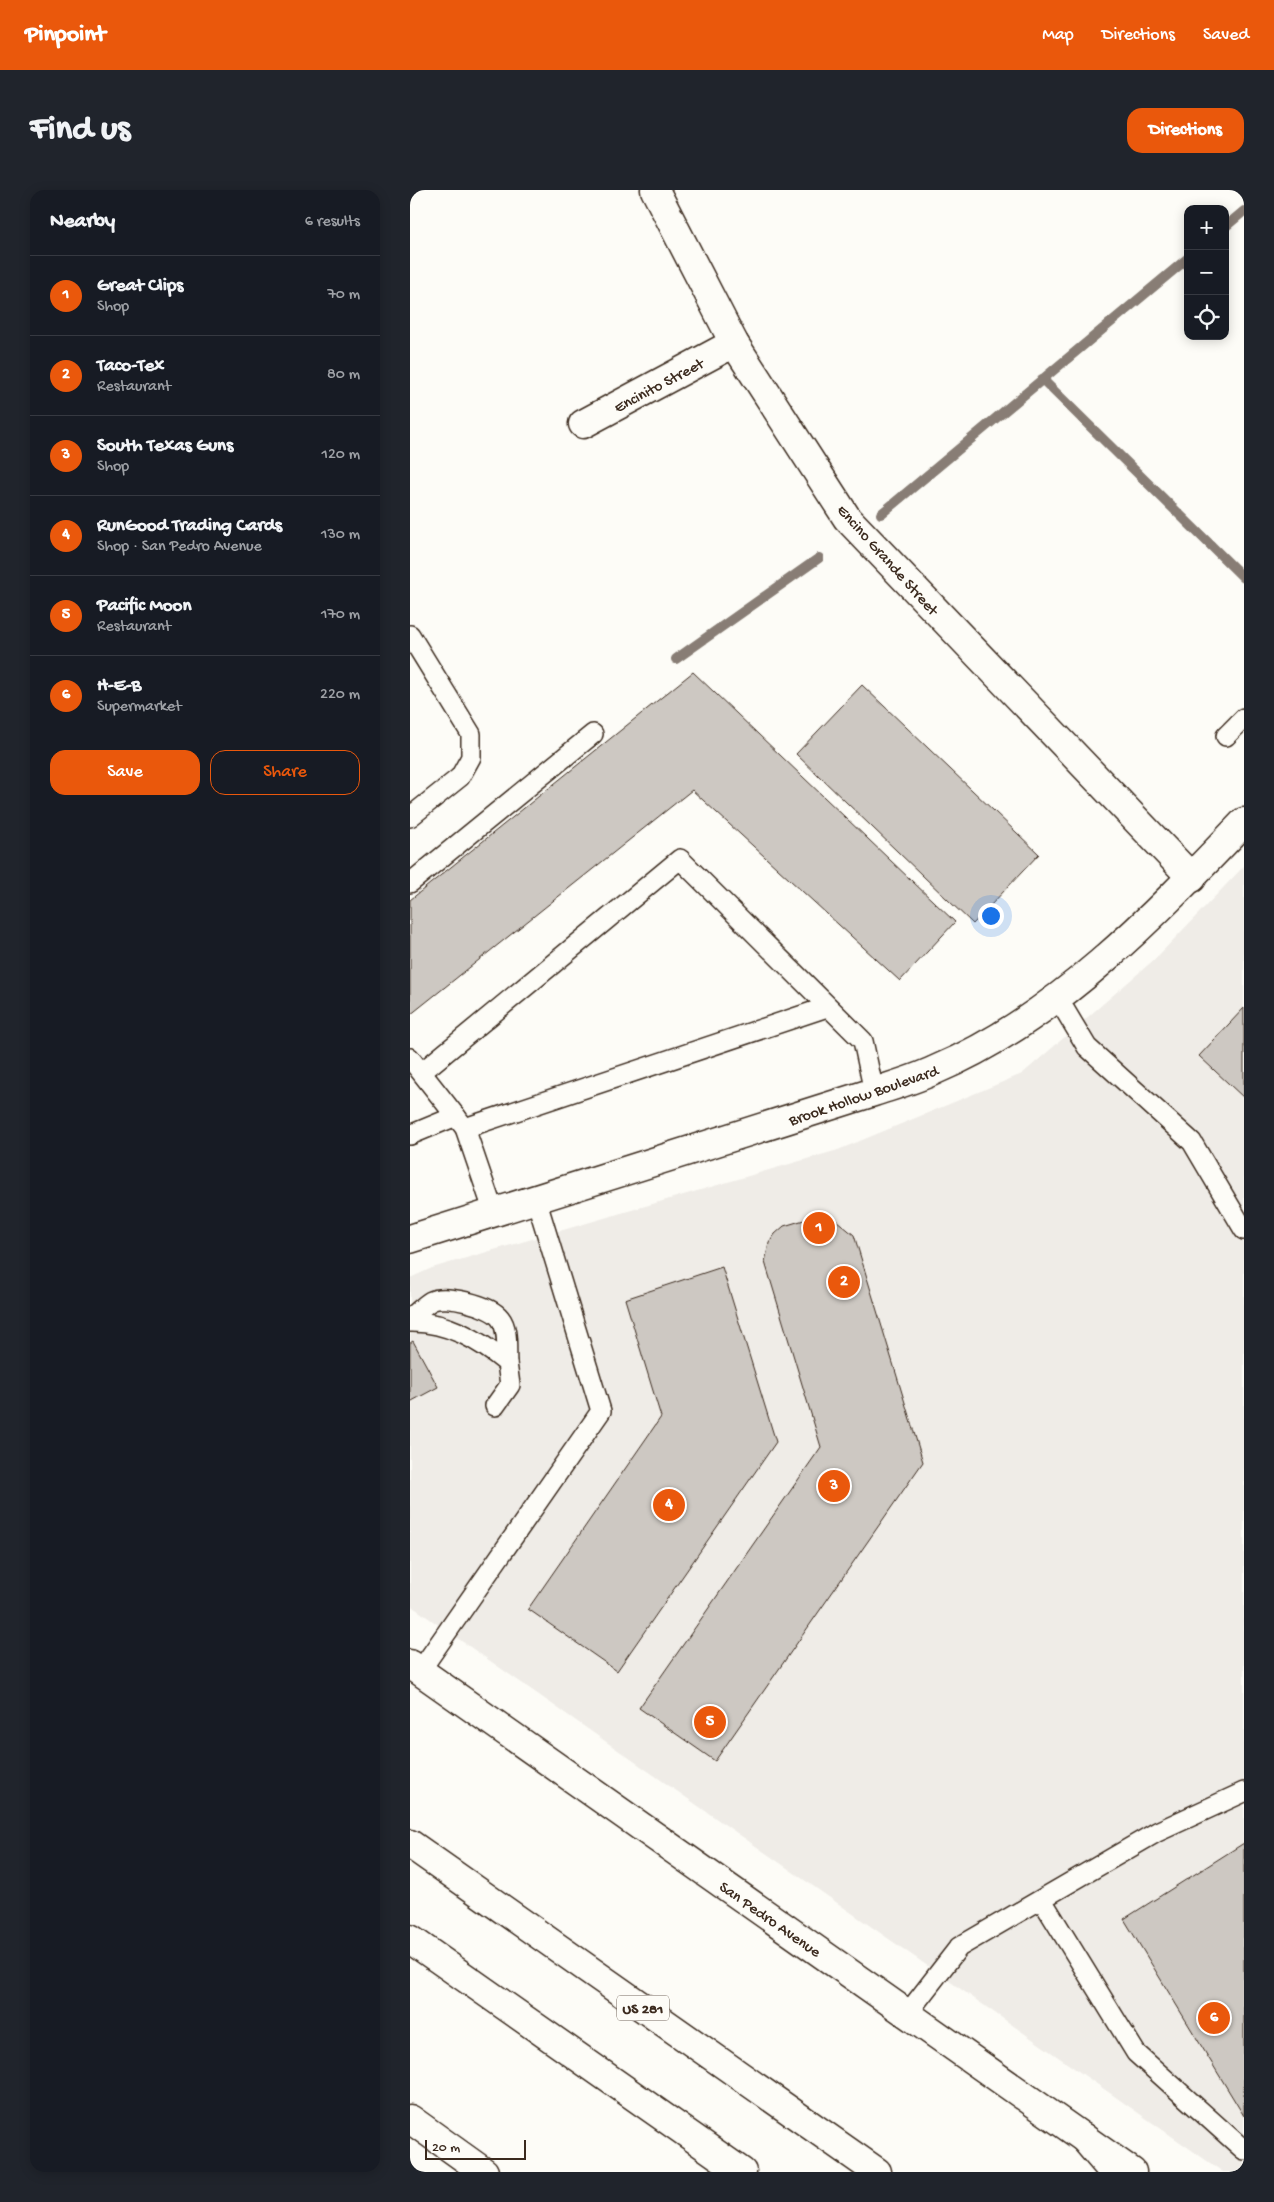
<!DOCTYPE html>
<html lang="en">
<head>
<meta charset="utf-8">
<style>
	:root { --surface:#171b24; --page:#20242c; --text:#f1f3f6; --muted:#9ea1a6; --line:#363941; --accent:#ea580c }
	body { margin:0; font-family:"Gochi Hand",sans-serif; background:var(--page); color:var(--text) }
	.controls { position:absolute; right:15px; top:15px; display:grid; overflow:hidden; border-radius:10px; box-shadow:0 2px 12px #0003 }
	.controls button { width:45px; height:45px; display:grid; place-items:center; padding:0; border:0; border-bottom:1px solid var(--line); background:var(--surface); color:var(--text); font:25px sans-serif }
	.scale { position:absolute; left:15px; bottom:12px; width:101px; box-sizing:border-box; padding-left:5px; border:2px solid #3b2a1e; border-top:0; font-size:14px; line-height:18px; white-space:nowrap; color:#3b2a1e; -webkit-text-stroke:4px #fdfcf7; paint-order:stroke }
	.you { position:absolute; left:580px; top:725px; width:18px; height:18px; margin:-12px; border:4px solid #fff; border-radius:50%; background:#1a73e8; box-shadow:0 0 0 8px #1a73e833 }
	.badge { display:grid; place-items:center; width:32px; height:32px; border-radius:50%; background:var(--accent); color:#fff; font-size:16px; font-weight:700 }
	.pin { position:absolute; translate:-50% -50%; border:2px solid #fff; box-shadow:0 1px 5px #0006 }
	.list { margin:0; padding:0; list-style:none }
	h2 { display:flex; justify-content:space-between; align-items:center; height:65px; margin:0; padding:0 20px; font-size:21px }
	h2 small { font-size:16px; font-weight:400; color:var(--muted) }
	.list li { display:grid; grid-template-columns:32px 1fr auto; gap:15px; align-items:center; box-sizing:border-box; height:80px; padding:0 20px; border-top:1px solid var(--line) }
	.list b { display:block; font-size:19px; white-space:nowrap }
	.list p { margin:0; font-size:16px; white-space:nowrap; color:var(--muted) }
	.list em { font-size:16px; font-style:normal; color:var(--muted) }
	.actions { display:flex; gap:10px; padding:15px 20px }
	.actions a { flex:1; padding:11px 0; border:1px solid var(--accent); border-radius:15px; text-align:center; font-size:18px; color:var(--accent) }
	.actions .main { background:var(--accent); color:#fff }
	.icon { flex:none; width:28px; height:28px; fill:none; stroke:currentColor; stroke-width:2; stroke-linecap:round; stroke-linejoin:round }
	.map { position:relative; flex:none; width:834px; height:1982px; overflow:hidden; border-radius:15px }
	header { display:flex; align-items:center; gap:30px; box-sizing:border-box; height:70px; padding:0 25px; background:var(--accent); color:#fff }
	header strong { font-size:24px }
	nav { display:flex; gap:28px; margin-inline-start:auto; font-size:18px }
	.intro { display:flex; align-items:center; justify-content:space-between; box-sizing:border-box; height:120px; padding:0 30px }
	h1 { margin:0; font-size:35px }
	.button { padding:12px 22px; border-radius:15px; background:var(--accent); color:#fff; font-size:18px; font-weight:700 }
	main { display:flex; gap:30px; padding:0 30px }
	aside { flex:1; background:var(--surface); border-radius:15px; box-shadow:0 2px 12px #0003 }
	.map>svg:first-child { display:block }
</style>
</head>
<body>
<header>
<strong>Pinpoint</strong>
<nav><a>Map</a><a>Directions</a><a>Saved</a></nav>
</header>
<div class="intro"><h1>Find us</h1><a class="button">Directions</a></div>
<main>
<aside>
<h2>Nearby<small>6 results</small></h2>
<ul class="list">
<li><span class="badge">1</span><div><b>Great Clips</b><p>Shop</p></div><em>70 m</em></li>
<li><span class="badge">2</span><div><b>Taco-Tex</b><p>Restaurant</p></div><em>80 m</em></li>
<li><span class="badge">3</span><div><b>South Texas Guns</b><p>Shop</p></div><em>120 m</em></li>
<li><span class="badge">4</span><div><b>RunGood Trading Cards</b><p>Shop · San Pedro Avenue</p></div><em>130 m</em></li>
<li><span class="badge">5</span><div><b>Pacific Moon</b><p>Restaurant</p></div><em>170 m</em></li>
<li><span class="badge">6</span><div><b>H-E-B</b><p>Supermarket</p></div><em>220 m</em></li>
</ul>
<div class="actions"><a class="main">Save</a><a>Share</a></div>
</aside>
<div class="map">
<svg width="834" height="1982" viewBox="0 0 834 1982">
	<rect width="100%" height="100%" fill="#fdfcf7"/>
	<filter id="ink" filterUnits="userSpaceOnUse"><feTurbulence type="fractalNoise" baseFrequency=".02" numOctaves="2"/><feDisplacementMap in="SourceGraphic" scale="10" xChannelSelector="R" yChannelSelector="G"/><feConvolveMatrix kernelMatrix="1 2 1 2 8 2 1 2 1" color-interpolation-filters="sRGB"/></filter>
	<g filter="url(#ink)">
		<!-- built -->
		<polygon fill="#efece7" points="834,676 834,1982 813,1982 0,1415 0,1088 22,1078 428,960 612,884 746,768"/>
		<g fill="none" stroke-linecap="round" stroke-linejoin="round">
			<!-- stream -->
			<g stroke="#887d74" stroke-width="10">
				<polyline points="815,37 834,21"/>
				<polyline points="632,189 834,388"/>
				<polyline points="471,324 778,68"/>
				<polyline points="266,469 409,368"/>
			</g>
		</g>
		<!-- building -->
		<g fill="#cdc8c2" stroke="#3b2a1e">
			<polygon points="283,482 545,732 490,791 282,600 0,825 0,710"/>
			<polygon points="452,495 629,664 563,734 386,564"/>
			<polygon points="834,818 834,908 789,866"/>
			<polygon points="404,1027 415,1027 426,1030 444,1045 513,1272 305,1571 229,1518 411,1257 355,1072 359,1053 365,1044 374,1036"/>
			<polygon points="312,1077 366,1252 207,1481 118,1419 251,1227 215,1109"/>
			<polygon points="3,1151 28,1197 0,1212 0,1153"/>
			<polygon points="834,1653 834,1926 714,1729"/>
		</g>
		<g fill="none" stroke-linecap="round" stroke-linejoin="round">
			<defs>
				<g id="service">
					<polyline points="0,445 61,544 61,567 50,587 0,627"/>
					<polyline points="816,546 834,528"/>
					<polyline points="0,693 183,544"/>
					<polyline points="647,807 677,857 782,952 834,1040"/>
					<polyline points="0,868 55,938 84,1023"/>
					<polyline points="12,882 270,669 453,851 464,902"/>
					<polyline points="55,938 417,817"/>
					<polyline points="0,945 46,926"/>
					<path d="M 0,1128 C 7,1123 14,1115 21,1111 C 35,1104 80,1115 90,1128 C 99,1139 96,1159 97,1173"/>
					<path d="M 0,1132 C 37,1131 69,1150 97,1173 L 100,1195 L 85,1216"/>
					<polyline points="10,1481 191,1221 126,1009"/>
					<polyline points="632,1710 726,1863 834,1960"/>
					<polyline points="497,1824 549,1757 747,1642 834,1602"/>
				</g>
				<g id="minor">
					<polyline points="245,0 324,153 437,328 782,688"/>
					<polyline points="173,234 324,153"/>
				</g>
				<path id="tertiary" d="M 0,1049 L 464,902 C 485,895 506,889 525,880 C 646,829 745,725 834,632"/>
				<g id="secondary">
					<polyline points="0,1474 722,1982"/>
					<polyline points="0,1929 74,1982"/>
				</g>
				<g id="motorway">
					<polyline points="0,1654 467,1982"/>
					<polyline points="0,1749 332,1982"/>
					<polyline points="674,1948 703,1982"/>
				</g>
			</defs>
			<!-- service casing -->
			<use href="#service" stroke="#3b2a1e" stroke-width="22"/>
			<!-- minor casing -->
			<use href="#minor" stroke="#3b2a1e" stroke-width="31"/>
			<!-- tertiary casing -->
			<use href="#tertiary" stroke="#3b2a1e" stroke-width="31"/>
			<!-- secondary casing -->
			<use href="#secondary" stroke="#3b2a1e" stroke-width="31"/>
			<!-- motorway casing -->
			<use href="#motorway" stroke="#3b2a1e" stroke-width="31"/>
			<!-- service -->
			<use href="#service" stroke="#fdfcf7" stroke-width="19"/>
			<!-- minor -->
			<use href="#minor" stroke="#fdfcf7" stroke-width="28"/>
			<!-- tertiary -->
			<use href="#tertiary" stroke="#fdfcf7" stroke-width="28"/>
			<!-- secondary -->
			<use href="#secondary" stroke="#fdfcf7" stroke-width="28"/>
			<!-- motorway -->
			<use href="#motorway" stroke="#fdfcf7" stroke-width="28"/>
		</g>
	</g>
	<g text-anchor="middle" stroke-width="4" stroke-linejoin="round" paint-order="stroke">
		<!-- shield labels -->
		<rect fill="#fdfcf7" stroke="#75695f" stroke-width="1" x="207" y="1805.5" width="52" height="25" rx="4"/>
		<g font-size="15" font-weight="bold" fill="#3b2a1e">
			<text x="233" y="1823">US 281</text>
		</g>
		<!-- street labels -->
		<g font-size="16" fill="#3b2a1e" stroke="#fdfcf7">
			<text transform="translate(248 194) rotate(-28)" y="6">Encinito Street</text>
			<text transform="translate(479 369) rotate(48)" y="6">Encino Grande Street</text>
			<text transform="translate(453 904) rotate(-19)" y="6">Brook Hollow Boulevard</text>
			<text transform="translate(361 1728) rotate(35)" y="6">San Pedro Avenue</text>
		</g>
	</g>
</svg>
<div class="controls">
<button>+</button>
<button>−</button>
<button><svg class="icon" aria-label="locate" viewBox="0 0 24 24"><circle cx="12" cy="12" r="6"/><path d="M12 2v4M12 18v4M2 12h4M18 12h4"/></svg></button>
</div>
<div class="scale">20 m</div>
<div class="you"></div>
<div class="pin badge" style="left:409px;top:1038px">1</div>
<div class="pin badge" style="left:434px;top:1092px">2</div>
<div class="pin badge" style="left:424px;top:1296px">3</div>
<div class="pin badge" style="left:259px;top:1315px">4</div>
<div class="pin badge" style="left:300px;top:1532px">5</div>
<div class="pin badge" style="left:804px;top:1828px">6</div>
</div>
</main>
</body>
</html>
